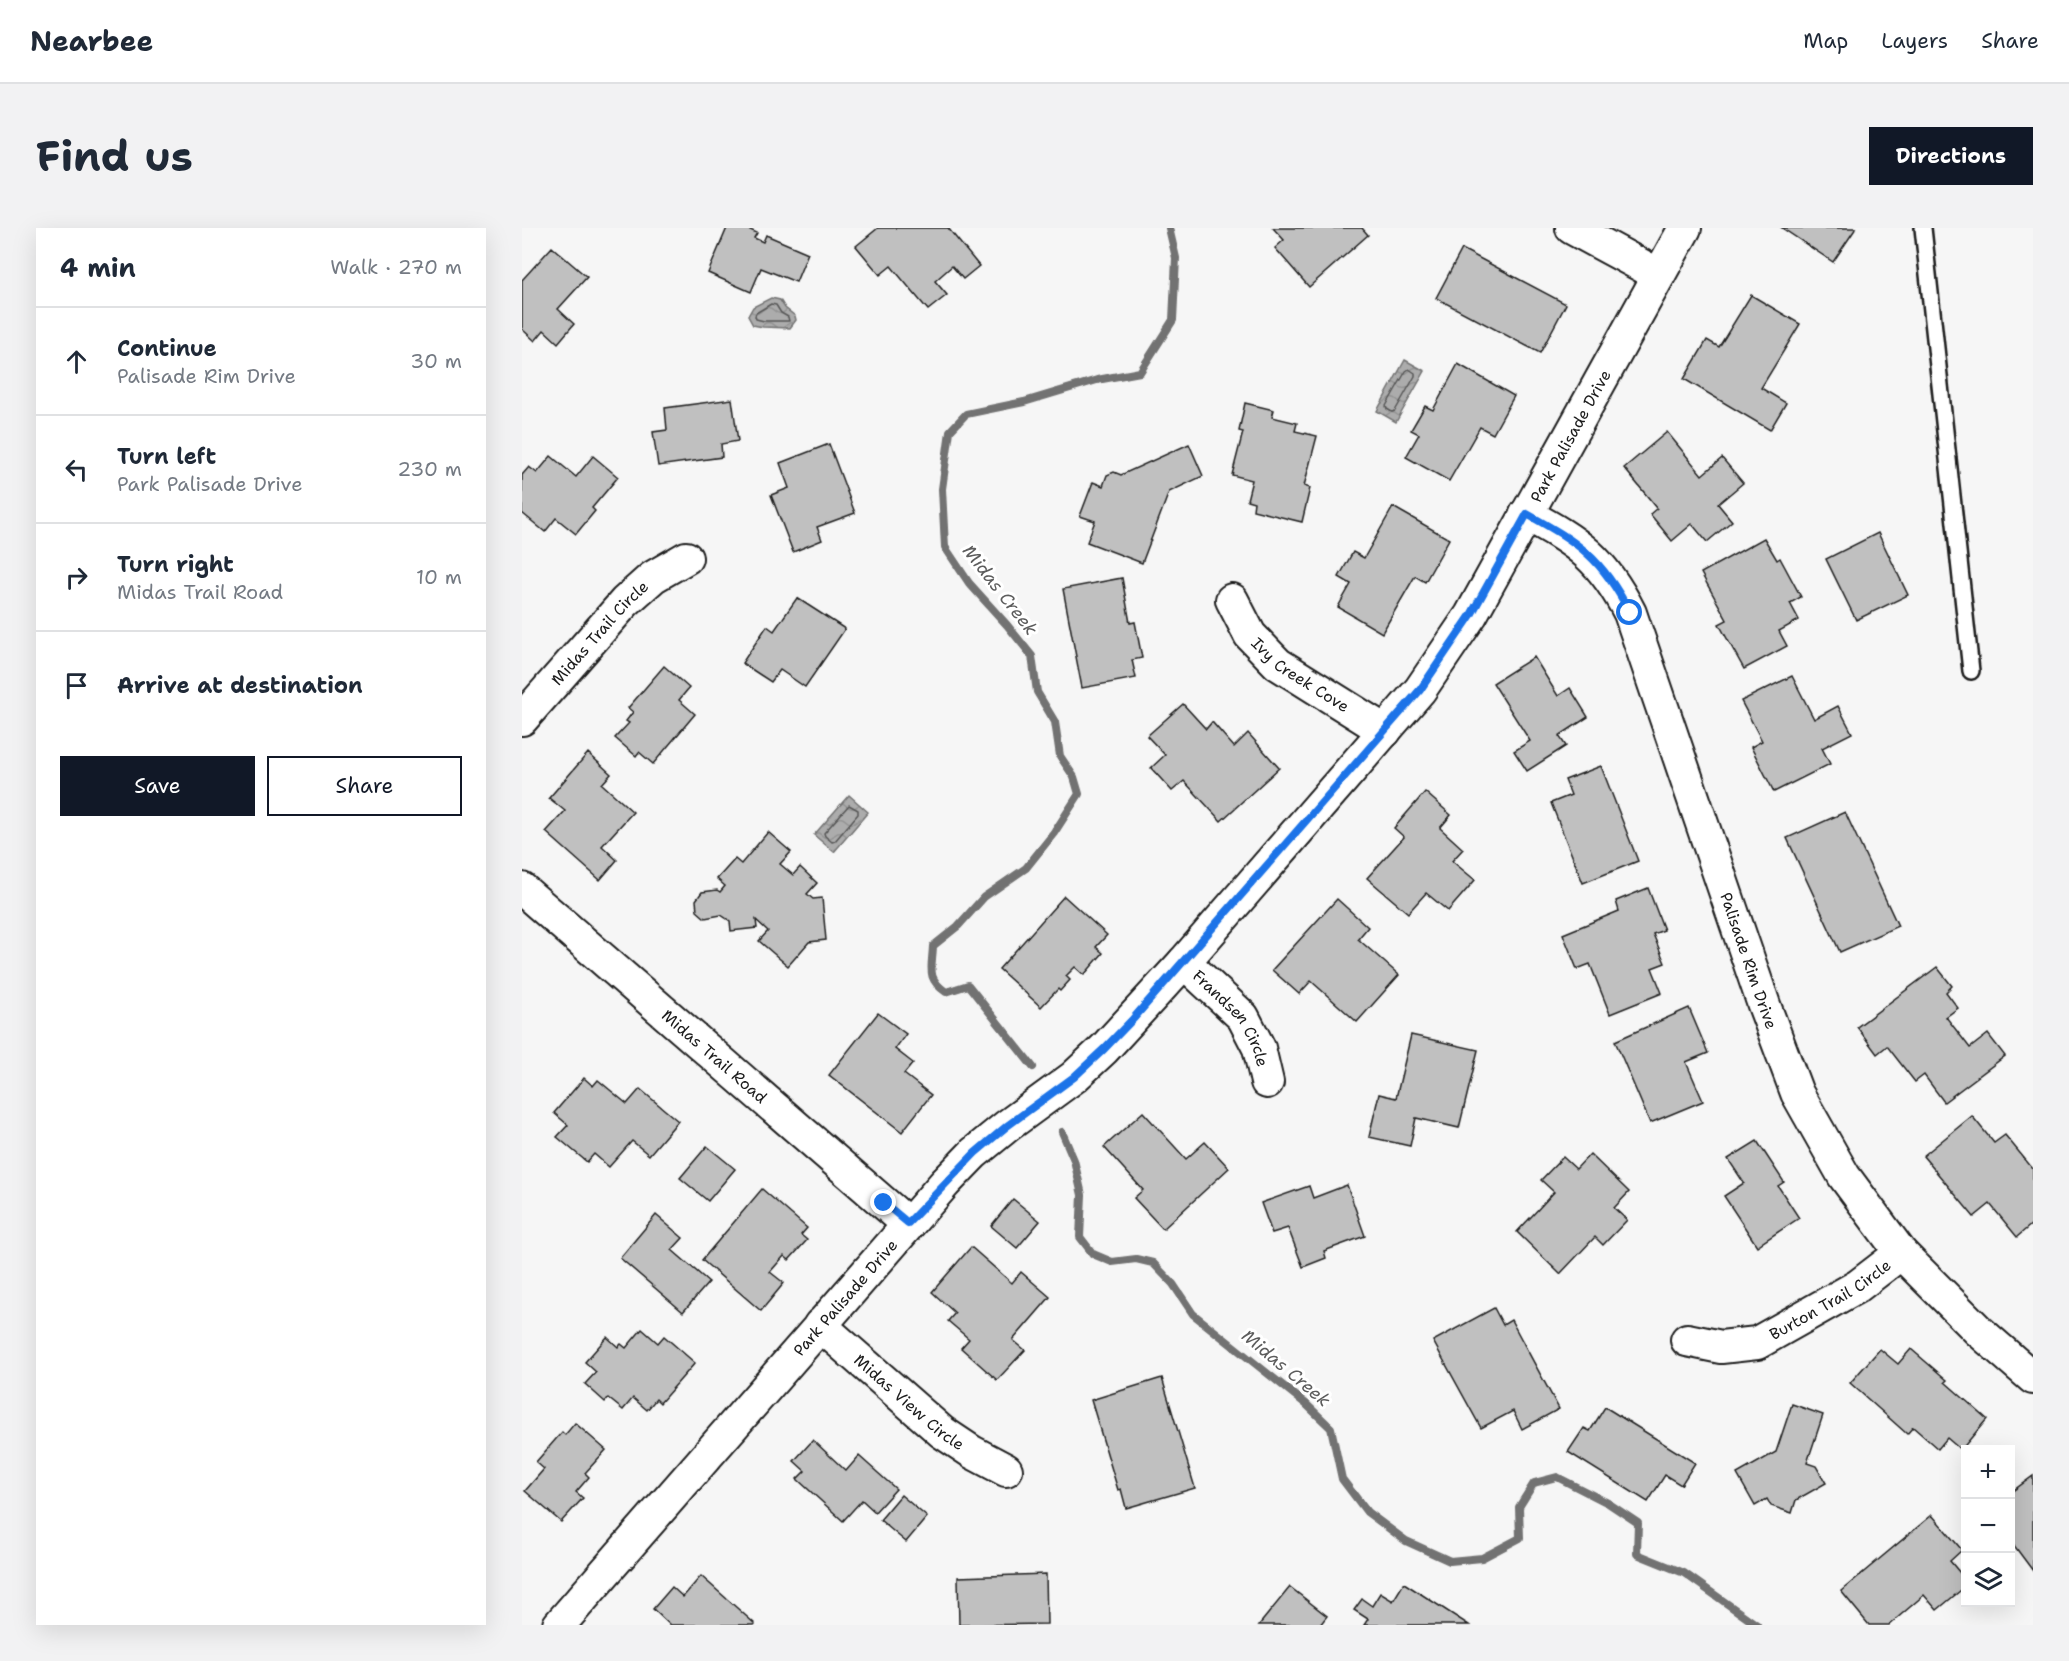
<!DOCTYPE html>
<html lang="en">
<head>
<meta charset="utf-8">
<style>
	:root { --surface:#fff; --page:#f2f2f3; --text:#1f2937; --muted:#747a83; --line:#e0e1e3; --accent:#111827 }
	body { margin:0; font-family:"Shantell Sans",sans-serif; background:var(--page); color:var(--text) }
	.controls { position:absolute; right:18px; bottom:18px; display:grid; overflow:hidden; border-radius:0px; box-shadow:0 6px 24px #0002 }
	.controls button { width:54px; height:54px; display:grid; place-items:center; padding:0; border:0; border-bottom:2px solid var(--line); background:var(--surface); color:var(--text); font:30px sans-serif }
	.stop { position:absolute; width:18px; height:18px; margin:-14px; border:4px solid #1a73e8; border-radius:50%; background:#fff }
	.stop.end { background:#1a73e8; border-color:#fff; box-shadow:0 2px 6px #0008 }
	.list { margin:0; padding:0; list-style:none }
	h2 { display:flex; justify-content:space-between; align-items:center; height:78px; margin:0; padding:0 24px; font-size:26px }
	h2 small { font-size:20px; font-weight:400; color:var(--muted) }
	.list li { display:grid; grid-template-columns:39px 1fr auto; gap:18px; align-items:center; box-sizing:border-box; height:108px; padding:0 24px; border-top:2px solid var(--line) }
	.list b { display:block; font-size:22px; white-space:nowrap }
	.list p { margin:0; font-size:20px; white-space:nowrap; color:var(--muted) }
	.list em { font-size:20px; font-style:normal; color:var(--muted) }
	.actions { display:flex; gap:12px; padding:18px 24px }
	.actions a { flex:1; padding:14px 0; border:2px solid var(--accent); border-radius:0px; text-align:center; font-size:21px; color:var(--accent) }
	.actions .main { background:var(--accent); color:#fff }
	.icon { flex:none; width:33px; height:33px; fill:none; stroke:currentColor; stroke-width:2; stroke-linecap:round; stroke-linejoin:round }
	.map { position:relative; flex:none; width:1511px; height:1397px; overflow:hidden; border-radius:0px }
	header { display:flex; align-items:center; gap:36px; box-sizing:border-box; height:84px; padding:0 30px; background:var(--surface); border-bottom:2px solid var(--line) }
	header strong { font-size:28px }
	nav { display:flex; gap:33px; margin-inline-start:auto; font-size:21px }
	.intro { display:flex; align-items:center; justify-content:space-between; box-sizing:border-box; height:144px; padding:0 36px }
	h1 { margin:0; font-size:42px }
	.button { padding:15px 27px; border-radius:0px; background:var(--accent); color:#fff; font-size:21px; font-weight:700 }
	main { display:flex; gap:36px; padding:0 36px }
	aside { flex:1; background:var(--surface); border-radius:0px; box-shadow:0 6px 24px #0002 }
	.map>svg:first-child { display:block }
</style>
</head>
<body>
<header>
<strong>Nearbee</strong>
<nav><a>Map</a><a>Layers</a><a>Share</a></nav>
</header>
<div class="intro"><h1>Find us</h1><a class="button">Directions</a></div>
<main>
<aside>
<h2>4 min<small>Walk · 270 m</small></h2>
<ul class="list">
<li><svg class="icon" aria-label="ahead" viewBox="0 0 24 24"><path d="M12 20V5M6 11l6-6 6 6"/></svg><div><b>Continue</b><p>Palisade Rim Drive</p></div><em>30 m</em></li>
<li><svg class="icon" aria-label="left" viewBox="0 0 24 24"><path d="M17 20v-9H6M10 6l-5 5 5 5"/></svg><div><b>Turn left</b><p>Park Palisade Drive</p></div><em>230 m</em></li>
<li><svg class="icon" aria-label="right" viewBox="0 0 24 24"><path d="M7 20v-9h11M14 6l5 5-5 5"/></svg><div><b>Turn right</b><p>Midas Trail Road</p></div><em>10 m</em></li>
<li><svg class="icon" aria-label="arrive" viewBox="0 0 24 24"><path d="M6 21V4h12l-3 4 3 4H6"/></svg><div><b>Arrive at destination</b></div></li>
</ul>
<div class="actions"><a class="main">Save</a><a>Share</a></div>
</aside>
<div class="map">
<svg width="1511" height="1397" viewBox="0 0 1511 1397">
	<defs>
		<pattern id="water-waves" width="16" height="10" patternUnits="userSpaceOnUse" patternTransform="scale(1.5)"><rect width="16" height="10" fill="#acacac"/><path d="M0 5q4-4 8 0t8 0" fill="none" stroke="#939393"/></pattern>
	</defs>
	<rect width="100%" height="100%" fill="#f6f6f6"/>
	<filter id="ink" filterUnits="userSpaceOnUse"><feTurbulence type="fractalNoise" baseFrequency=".0167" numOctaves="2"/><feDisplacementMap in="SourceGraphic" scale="12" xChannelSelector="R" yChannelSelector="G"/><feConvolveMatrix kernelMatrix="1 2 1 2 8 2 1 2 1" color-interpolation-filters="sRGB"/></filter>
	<g filter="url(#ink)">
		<!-- water -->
		<g fill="url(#water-waves)" stroke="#727272" stroke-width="1.5">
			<polygon points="249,70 258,72 263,80 273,88 274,92 268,100 241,99 231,97 226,88 231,79"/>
			<polygon points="883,132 903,143 874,194 855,183"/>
			<polygon points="327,567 346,584 312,624 292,607"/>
		</g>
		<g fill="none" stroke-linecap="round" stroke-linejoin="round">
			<!-- shore -->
			<g stroke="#565656" stroke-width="1.5">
				<polygon points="249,76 254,77 259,85 266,89 267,93 242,93 234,91 233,88 234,85"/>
				<polygon points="887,141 893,145 893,148 873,183 870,184 865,181 864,178 884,143"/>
				<polygon points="327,577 336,582 336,586 313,613 310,614 303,608 302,605"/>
			</g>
			<!-- stream -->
			<g stroke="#727272" stroke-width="8">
				<path d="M 511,839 L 446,757 L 424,764 C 404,750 410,741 411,718 L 436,698 L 462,669 L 504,640 L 532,605 L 557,566 L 552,549 L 538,528 L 533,494 L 515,464 L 510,428 L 485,397 L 447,355 L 423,319 L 420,261 L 428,203 L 444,186 L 502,174 L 575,152 L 618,144 L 651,92 L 654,30 L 647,0"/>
				<polyline points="540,904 552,932 560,967 558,1009 571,1026 590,1034 614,1031 631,1035 651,1056 671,1086 784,1176 809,1200 820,1251 845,1284 884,1313 928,1333 960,1330 998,1310 997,1279 1012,1255 1035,1249 1086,1275 1116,1295 1115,1326 1162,1345 1235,1397"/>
			</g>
		</g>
		<!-- building -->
		<g fill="#c0c0c0" stroke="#1c1c1c" stroke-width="1.5">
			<polygon points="205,0 224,0 235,5 232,10 241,14 244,7 286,25 274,54 239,40 229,64 186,45"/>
			<polygon points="356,0 426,0 457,38 441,51 430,38 413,53 425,67 406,82 369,38 358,47 334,18"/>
			<polygon points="751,0 840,0 846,7 787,59 753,20 762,12"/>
			<polygon points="1260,0 1334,0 1311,34"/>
			<polygon points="30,19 65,49 36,81 52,96 36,115 22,102 13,113 0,101 0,52"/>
			<polygon points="940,21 1044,76 1018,125 914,70"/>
			<polygon points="1229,67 1278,96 1239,160 1264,175 1248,202 1162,151 1185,112 1197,119"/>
			<polygon points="936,136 992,168 971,206 958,199 927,253 884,229 897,206 889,202 903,178 911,182"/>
			<polygon points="210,171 216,213 199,216 200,229 136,238 131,204 145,202 143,180"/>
			<polygon points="723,175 752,182 750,189 775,195 773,203 795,208 782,258 788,260 780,294 731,282 732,274 725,272 730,252 710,247 721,204 717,203"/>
			<polygon points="1145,204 1180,247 1200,230 1221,255 1196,276 1210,293 1185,314 1170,296 1150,313 1128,286 1135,280 1102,240"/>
			<polygon points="307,216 333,285 295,299 300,312 271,324 249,267 267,260 258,235"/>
			<polygon points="667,216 681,248 647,264 620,335 565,314 573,293 558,288 571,254 581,258 585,247 592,244 599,247"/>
			<polygon points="29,228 54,249 71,228 96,249 70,280 73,283 54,306 34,290 23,304 0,285 0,247 7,239 15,245"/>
			<polygon points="871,279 927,311 903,354 893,348 860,405 816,379 829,356 817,349 831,324 842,330"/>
			<polygon points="1356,305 1386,367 1334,392 1304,331"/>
			<polygon points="1242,310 1255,332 1258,330 1279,369 1268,375 1277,392 1257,403 1265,418 1222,441 1197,396 1205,392 1179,345"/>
			<polygon points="600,350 608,395 613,394 620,430 610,432 614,450 560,460 541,361"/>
			<polygon points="275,370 323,401 283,459 258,442 249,454 220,435 245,398 252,403"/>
			<polygon points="1012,429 1036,468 1048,460 1066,489 1037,508 1044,518 1005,543 992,523 1008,513 971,455"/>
			<polygon points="142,438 167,460 157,472 173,486 131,536 117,524 114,528 93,510 107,495 104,493 111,484 106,480"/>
			<polygon points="1270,448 1292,491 1316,478 1330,505 1300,520 1308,536 1252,564 1229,519 1240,513 1219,473"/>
			<polygon points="661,476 684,501 690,494 712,519 726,505 757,540 699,593 662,553 650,563 629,540 643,527 625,508"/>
			<polygon points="66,525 89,546 80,556 111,584 80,618 95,632 78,652 24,604 43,583 27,570"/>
			<polygon points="1079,538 1116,633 1061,655 1029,575 1049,567 1043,552"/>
			<polygon points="903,564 929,587 918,600 941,621 930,633 953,652 926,683 904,665 886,685 845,650 882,609 872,600"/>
			<polygon points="1323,584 1376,698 1318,724 1265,610"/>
			<polygon points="246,604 269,624 258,636 271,647 278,639 295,655 285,666 291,671 300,670 304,712 287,714 266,738 237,713 246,703 234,692 235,700 209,703 208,693 199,687 183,690 175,683 174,672 180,664 195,662 198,664 203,658 195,651 213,631 219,636"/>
			<polygon points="1126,660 1142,702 1131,706 1143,735 1130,740 1140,765 1088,786 1068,736 1055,741 1041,706 1097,683 1094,673"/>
			<polygon points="542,668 585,707 574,719 581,725 562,747 553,739 544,748 548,752 538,763 536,761 519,779 477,741"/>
			<polygon points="815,671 846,699 836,711 877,747 835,794 789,753 777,766 750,742"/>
			<polygon points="1415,739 1430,758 1424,764 1436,780 1424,789 1448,820 1466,806 1483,828 1422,874 1402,847 1393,854 1365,818 1355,826 1335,799"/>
			<polygon points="1167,780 1186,825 1164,834 1181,873 1128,895 1093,813"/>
			<polygon points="356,785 384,806 373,821 391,835 382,846 409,867 380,904 307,847"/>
			<polygon points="889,807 956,822 937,900 894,890 888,918 847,909 857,866 874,870"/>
			<polygon points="62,850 71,858 76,852 105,876 118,861 156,893 127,927 110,913 87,939 72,926 65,934 35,909 46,897 32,885"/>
			<polygon points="621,884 664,931 683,914 707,940 641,1001 612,970 621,962 582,919"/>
			<polygon points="1450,888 1472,915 1483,907 1511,941 1511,995 1495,1009 1468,976 1452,989 1401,928"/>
			<polygon points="1235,913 1262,954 1256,958 1277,990 1235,1018 1202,968 1222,955 1206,931"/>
			<polygon points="185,918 213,941 186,973 158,950"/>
			<polygon points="1068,926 1107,964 1092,980 1105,992 1081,1017 1073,1009 1038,1046 995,1004 1032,964 1019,952 1041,929 1054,941"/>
			<polygon points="825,957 843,1008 802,1023 804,1030 781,1039 766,1000 750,1005 739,975 787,958 791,970"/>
			<polygon points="240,961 285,1000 279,1007 285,1012 267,1032 262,1028 248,1044 262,1055 239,1083 180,1032"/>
			<polygon points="491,971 518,993 495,1020 469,998"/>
			<polygon points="134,987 161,1010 150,1022 187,1054 161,1084 98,1030"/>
			<polygon points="449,1019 490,1055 499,1044 528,1069 491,1112 503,1122 475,1152 439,1120 447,1111 426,1093 433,1085 410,1064"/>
			<polygon points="972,1080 981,1097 989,1092 1037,1181 1000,1201 991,1183 959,1200 911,1113"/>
			<polygon points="120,1101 136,1115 142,1108 173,1135 138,1175 134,1171 125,1182 111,1170 101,1182 86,1170 83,1174 63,1156 74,1144 63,1134 85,1109 96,1119 99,1116 104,1120"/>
			<polygon points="1358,1121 1376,1136 1389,1121 1425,1152 1423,1154 1465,1191 1439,1222 1425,1210 1416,1221 1391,1199 1385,1206 1328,1155"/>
			<polygon points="640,1150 673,1260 604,1280 599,1261 596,1262 569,1172"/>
			<polygon points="1270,1176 1301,1187 1285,1235 1294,1238 1304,1255 1274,1272 1270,1285 1249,1278 1245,1271 1233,1278 1215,1246 1254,1224"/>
			<polygon points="1083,1179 1173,1235 1159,1257 1143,1247 1126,1274 1046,1224 1062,1200 1068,1203"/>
			<polygon points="53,1195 84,1222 63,1245 67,1249 54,1264 61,1270 39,1294 3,1263 22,1241 14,1234 40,1204 43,1207"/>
			<polygon points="291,1212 324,1243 337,1228 374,1261 353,1284 340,1272 321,1293 275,1251 283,1243 272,1233"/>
			<polygon points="1511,1248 1511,1343 1488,1312 1488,1265"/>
			<polygon points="379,1267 405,1289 384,1314 358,1292"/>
			<polygon points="1410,1287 1440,1322 1428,1333 1444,1352 1444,1358 1415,1382 1402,1367 1367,1397 1347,1397 1319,1363"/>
			<polygon points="524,1346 525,1396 437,1397 436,1349"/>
			<polygon points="179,1348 233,1396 232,1397 148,1397 131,1381 150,1359 161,1369"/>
			<polygon points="882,1355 947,1397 842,1397 846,1391 832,1382 840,1371 850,1378 858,1365 871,1373"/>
			<polygon points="768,1359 805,1388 798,1397 737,1397"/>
		</g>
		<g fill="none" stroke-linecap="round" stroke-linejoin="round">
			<defs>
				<polyline id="lane" points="1401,0 1449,443"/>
				<g id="street">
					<polyline points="1050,0 1137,47"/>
					<path id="s1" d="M 1004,286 C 1057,315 1080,330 1108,385 L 1242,777 L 1275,865 L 1322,948 L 1379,1025 L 1457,1103 L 1511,1150"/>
					<path id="s2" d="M 710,372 L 728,407 L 756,436 L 863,503"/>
					<path id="s3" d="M 0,491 L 103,374 L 131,349 L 164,330"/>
					<path id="s4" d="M 0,661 L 385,995"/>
					<path id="s5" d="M 662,734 L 721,789 L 737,820 L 745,854"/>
					<path id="s6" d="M 298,1097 L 420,1204 L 450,1224 L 484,1242"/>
					<path id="s7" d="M 1165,1112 L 1199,1119 L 1235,1115 L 1336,1058 L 1379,1025"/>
					<path id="s8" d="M 37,1397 L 423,955 L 452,925 L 485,898 L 552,849 L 582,821 L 662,734 L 898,462 L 949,387 L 1163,0"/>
				</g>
			</defs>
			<!-- lane casing -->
			<use href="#lane" stroke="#1c1c1c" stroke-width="20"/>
			<!-- street casing -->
			<use href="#street" stroke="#1c1c1c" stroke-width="36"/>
			<!-- lane -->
			<use href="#lane" stroke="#fff" stroke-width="15"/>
			<!-- street -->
			<use href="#street" stroke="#fff" stroke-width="32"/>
		</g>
	</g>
	<g fill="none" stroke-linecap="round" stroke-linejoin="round" filter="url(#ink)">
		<!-- route -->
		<path stroke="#1a73e8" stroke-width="8" d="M 362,975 L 386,995 L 453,925 L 485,898 L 552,849 L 582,821 L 611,791 L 898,462 L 949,387 L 1005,286 C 1057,315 1080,330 1108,385"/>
	</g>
	<g text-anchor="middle" stroke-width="6" stroke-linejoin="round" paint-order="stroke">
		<!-- street labels -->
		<g font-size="16" fill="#1c1c1c" stroke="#fff">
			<text dy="6" stroke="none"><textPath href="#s8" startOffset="1569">Park Palisade Drive</textPath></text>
			<text dy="6" stroke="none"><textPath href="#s3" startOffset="116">Midas Trail Circle</textPath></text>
			<text dy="6" stroke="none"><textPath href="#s2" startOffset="104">Ivy Creek Cove</textPath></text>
			<text dy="6" stroke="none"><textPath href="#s1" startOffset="514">Palisade Rim Drive</textPath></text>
			<text dy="6" stroke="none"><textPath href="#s5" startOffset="75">Frandsen Circle</textPath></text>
			<text dy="6" stroke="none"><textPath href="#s4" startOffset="255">Midas Trail Road</textPath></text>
			<text dy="6" stroke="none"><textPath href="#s8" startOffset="435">Park Palisade Drive</textPath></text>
			<text dy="6" stroke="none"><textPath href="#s7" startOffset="156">Burton Trail Circle</textPath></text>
			<text dy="6" stroke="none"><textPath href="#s6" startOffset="118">Midas View Circle</textPath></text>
		</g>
		<!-- water labels -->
		<g font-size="18" font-style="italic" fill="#5d5d5d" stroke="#fff">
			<text transform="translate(478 362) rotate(52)" y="6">Midas Creek</text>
			<text transform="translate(764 1140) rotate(40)" y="6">Midas Creek</text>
		</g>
	</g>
</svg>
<div class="controls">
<button>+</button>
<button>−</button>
<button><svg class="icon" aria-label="layers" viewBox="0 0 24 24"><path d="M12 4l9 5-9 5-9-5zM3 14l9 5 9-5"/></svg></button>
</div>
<div class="stop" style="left:1108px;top:385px"></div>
<div class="stop end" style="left:362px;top:975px"></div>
</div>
</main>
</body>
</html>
